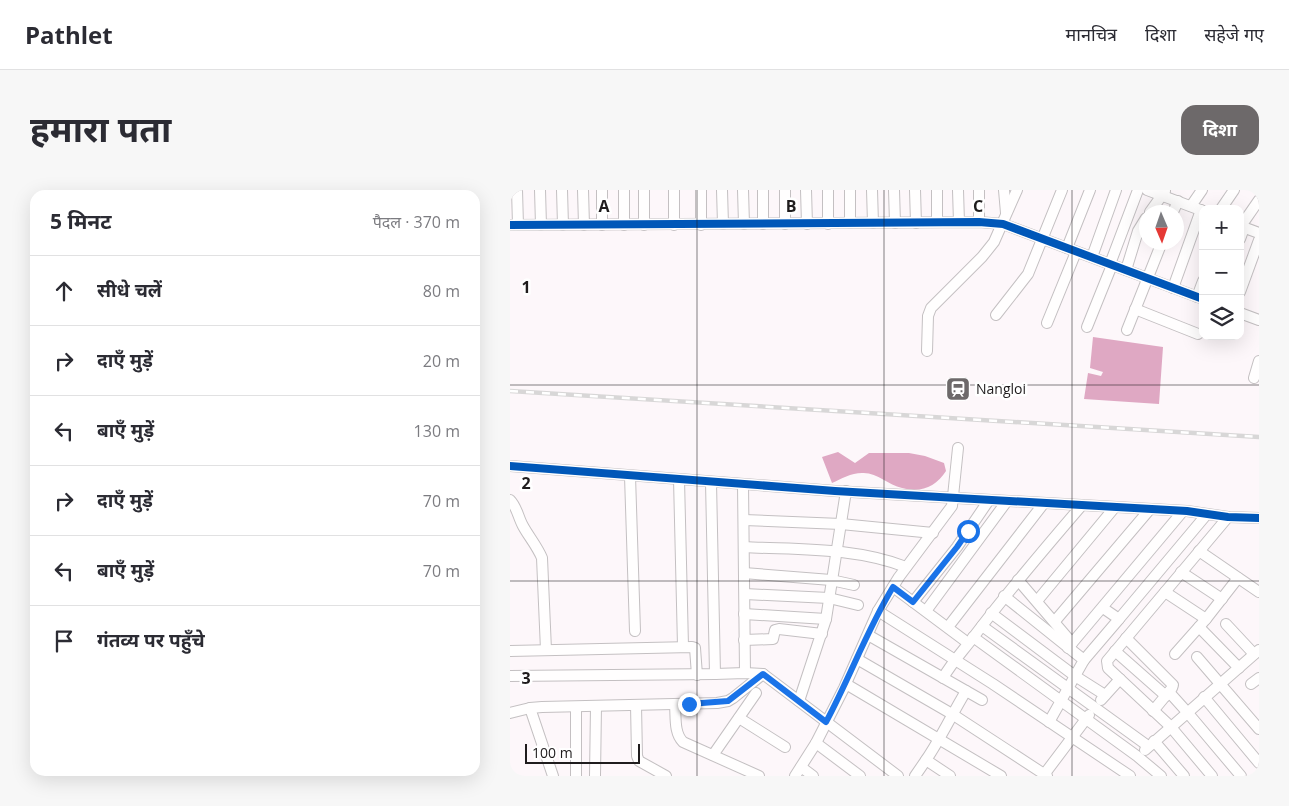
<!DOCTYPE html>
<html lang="hi">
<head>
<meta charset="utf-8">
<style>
	:root { --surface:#fff; --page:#f7f7f7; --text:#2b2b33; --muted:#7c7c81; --line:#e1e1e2; --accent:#6d696a }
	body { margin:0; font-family:"Open Sans","Noto Sans Devanagari",sans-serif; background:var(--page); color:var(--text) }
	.controls { position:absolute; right:15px; top:15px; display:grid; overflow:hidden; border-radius:10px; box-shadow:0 5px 20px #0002 }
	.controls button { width:45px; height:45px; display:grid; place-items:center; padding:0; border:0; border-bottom:1px solid var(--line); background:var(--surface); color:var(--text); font:25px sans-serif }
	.compass { position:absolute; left:629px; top:15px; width:45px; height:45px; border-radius:50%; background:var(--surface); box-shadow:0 5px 20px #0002; rotate:178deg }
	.scale { position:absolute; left:15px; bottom:12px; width:115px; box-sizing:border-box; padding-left:5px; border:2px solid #1f1c1d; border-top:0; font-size:14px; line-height:18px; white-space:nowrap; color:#1f1c1d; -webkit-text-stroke:4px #fff; paint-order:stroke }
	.stop { position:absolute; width:15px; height:15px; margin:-11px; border:4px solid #1a73e8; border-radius:50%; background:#fff }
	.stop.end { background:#1a73e8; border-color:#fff; box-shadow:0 1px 5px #0008 }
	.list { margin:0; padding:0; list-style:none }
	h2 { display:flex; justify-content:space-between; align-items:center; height:65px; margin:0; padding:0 20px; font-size:21px }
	h2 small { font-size:16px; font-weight:400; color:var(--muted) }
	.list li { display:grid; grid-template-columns:32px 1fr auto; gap:15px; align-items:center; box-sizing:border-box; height:70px; padding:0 20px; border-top:1px solid var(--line) }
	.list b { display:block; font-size:19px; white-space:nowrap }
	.list em { font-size:16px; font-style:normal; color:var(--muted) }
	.icon { flex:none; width:28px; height:28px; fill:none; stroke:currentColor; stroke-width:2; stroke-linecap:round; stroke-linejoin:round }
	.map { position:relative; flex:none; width:749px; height:586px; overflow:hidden; border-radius:15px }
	header { display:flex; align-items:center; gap:30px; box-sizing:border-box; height:70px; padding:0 25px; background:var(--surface); border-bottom:1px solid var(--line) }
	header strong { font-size:24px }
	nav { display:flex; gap:28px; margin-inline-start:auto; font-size:18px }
	.intro { display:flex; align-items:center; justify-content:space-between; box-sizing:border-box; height:120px; padding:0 30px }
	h1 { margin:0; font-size:35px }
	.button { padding:12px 22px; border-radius:15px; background:var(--accent); color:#fff; font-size:18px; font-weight:700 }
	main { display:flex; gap:30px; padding:0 30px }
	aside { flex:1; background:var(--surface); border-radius:15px; box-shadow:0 5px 20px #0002 }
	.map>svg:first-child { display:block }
</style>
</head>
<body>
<header>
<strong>Pathlet</strong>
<nav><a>मानचित्र</a><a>दिशा</a><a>सहेजे गए</a></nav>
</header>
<div class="intro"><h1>हमारा पता</h1><a class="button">दिशा</a></div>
<main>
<aside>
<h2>5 मिनट<small>पैदल · 370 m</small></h2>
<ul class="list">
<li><svg class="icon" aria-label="ahead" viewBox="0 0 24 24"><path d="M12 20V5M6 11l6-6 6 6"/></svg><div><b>सीधे चलें</b></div><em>80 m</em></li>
<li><svg class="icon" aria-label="right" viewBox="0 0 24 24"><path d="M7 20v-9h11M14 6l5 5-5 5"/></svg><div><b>दाएँ मुड़ें</b></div><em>20 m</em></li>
<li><svg class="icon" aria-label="left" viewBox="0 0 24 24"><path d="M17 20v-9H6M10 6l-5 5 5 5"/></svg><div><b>बाएँ मुड़ें</b></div><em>130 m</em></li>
<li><svg class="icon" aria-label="right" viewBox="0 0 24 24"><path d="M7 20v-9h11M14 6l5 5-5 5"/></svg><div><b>दाएँ मुड़ें</b></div><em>70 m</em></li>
<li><svg class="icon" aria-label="left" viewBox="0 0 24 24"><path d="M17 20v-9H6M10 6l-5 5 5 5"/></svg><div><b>बाएँ मुड़ें</b></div><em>70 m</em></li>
<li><svg class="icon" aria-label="arrive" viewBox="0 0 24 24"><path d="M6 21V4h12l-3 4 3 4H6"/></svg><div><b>गंतव्य पर पहुँचे</b></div></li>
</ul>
</aside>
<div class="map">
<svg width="749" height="586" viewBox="0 0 749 586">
	<rect width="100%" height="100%" fill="#fdf7fa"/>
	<!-- water -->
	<g fill="#dfa8c3">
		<polygon points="583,147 653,157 649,214 574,209 578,183 591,186 593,182 580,178"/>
		<path d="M 328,262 L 345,273 L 359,263 L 399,263 L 415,266 L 434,273 L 436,281 C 426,297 411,303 392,298 C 378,295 367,282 352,283 C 341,283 331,289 322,293 L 312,267 Z"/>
	</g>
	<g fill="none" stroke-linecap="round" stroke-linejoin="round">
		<defs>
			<g id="minor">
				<polyline points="7,0 8,35"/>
				<polyline points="30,0 31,35"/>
				<polyline points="52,0 53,35"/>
				<polyline points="73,0 74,35"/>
				<polyline points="92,0 92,35"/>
				<polyline points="114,0 114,35"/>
				<polyline points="134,0 134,35"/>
				<polyline points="164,0 164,35"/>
				<polyline points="191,0 191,35"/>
				<polyline points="212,0 213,34"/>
				<polyline points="233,0 234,34"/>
				<polyline points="296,0 297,34"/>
				<polyline points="318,0 318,34"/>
				<polyline points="340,0 340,33"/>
				<polyline points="362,0 363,33"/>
				<polyline points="384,0 385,33"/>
				<polyline points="405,0 406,33"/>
				<polyline points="427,0 427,32"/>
				<polyline points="448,0 449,32"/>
				<polyline points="494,0 496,23"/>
				<polyline points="637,0 693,21"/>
				<polyline points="681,16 692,0"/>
				<polyline points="711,19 724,0"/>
				<polyline points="640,22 655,1"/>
				<polyline points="663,22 668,11"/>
				<polyline points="469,32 469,0"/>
				<polyline points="253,34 253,0"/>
				<polyline points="275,34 275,0"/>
				<polyline points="0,35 469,32 493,34 693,109"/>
				<polyline points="730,36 749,43"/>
				<polyline points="731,36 749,10"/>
				<polyline points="730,49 734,38"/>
				<polyline points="557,58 580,0"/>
				<polyline points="582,67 606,0"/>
				<polyline points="600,74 628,0"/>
				<polyline points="616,80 628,41 636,28"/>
				<polyline points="663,98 691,20"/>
				<polyline points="730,102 749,50"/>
				<polyline points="687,107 693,91"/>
				<polyline points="625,119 688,144"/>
				<polyline points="730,123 749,130"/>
				<polyline points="486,125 518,84 552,0"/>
				<polyline points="537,133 566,62"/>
				<polyline points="577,137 602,75"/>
				<polyline points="617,140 652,52"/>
				<polyline points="417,161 418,126 421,118 472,67 484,52 507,0"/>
				<polyline points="744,188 749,171"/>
				<polyline points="0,276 325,301 677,321 718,327 749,328"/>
				<polyline points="120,286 125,441"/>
				<polyline points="169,289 173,456"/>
				<polyline points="201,292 205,484"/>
				<polyline points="233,294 235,483"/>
				<path d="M 0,310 C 7,317 8,327 13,336 C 19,347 27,356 32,368 L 36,460"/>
				<polyline points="234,330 331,334 423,343"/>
				<path d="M 234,357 C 288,360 345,357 396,377"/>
				<polyline points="689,361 749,402"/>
				<polyline points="671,382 712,409"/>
				<polyline points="234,383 321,390 344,395"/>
				<polyline points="508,390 562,453"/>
				<polyline points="383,397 458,453"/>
				<polyline points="655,402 696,429"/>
				<polyline points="235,404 319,408 348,415"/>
				<polyline points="494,406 574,470 539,532"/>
				<polyline points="527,411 605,317"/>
				<polyline points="403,412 447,357 479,310"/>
				<polyline points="368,421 483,494 620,586"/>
				<polyline points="416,421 497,311"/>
				<polyline points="481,423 565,486 595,505"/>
				<polyline points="234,424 316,429"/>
				<polyline points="609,429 697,324"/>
				<polyline points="545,431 640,319"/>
				<polyline points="716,434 744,464"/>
				<polyline points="472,436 638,556"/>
				<polyline points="438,437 534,313"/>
				<polyline points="689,437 729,478"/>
				<polyline points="358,445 472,510"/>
				<polyline points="463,447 627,566 651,586"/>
				<polyline points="616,448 663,495 662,498 643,521"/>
				<polyline points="234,450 263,449 265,440 269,439 312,444"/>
				<polyline points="558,458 673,321"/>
				<polyline points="0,461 182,457 185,458 187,485"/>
				<polyline points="605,461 656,506"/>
				<polyline points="665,464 696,429 728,388"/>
				<polyline points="687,467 749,539"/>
				<polyline points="347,469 442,524 537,586"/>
				<polyline points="574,470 609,429 593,418"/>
				<polyline points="0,486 205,484 235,483 253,484 388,586"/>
				<path d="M 433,488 C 442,472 454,460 465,445 C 499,400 535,358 572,315"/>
				<polyline points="336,494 491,586"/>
				<polyline points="741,494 749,488"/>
				<polyline points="659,502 677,522 731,586"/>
				<polyline points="694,507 749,573"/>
				<polyline points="591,510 610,489"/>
				<polyline points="289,511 316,429 336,301"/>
				<polyline points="126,515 127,566 129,571 156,586"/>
				<path d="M 165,515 C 166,528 164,543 173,552 L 249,586"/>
				<polyline points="66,517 66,586"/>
				<polyline points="20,518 43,586"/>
				<polyline points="0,523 20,518 32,517 207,513 218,511 223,508 253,484"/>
				<polyline points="229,528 275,557"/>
				<polyline points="644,551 674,586"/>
				<polyline points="306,553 350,586"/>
				<polyline points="635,560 749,460"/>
				<polyline points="203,565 246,503"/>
				<polyline points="291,577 303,586"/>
				<polyline points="85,586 86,516"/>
				<polyline points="285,586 306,553 334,498 368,421 389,387 442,316 448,258"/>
				<polyline points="405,586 416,570"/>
				<path d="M 440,586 L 416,570 C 431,548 442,524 456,501"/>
				<polyline points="533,586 579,525"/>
				<polyline points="702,586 660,536 598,478 597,471 718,327"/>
			</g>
		</defs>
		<!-- minor casing -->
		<use href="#minor" stroke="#c4c0c2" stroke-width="12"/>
		<!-- minor -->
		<use href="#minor" stroke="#fffefe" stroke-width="10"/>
		<defs>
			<polyline id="rail" points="0,201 749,247"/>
		</defs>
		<!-- rail casing -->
		<use href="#rail" stroke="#d8d7d7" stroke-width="4.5"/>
		<!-- rail -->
		<use href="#rail" stroke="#fff" stroke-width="2.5" stroke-dasharray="8" stroke-linecap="butt"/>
		<defs>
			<g id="cycleway">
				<polyline points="0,35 469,32 493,34 693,109"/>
				<polyline points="0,276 325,301 677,321 718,327 749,328"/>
			</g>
		</defs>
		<!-- cycleway casing -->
		<use href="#cycleway" stroke="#fff" stroke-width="11"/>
		<!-- cycleway -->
		<use href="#cycleway" stroke="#0057b8" stroke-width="8"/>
	</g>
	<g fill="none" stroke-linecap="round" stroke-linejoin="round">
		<!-- route -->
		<path stroke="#1a73e8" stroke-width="6" d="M 179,514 L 218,511 L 253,484 L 316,532 C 340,487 357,440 383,397 L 403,412 L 447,357 L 458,341"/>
	</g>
	<!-- grid -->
	<path fill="none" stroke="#1f1c1d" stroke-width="1" stroke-opacity="0.55" d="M 187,0 L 187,586M 374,0 L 374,586M 562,0 L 562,586M 0,195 L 749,195M 0,391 L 749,391"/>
	<!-- icons -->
	<defs>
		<symbol id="station-square" viewBox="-11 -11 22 22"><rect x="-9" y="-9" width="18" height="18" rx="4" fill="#6d696a" stroke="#fff"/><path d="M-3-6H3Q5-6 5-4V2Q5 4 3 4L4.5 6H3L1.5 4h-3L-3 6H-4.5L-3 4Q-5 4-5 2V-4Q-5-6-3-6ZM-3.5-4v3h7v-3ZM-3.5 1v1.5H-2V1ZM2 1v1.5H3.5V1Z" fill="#fff"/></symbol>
	</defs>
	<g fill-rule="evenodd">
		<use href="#station-square" x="434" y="185" width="28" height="28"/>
	</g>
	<g text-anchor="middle" stroke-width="5" stroke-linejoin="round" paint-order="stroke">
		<!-- poi labels -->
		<g font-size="14" fill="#1f1c1d" stroke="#fff" text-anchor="start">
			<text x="466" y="204">Nangloi</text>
		</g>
	</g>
	<g font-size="16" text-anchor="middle" font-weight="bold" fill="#1f1c1d" stroke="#fff" stroke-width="5" stroke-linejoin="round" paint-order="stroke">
		<text x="94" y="22">A</text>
		<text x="281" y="22">B</text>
		<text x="468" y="22">C</text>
		<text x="16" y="103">1</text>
		<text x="16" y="299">2</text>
		<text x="16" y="494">3</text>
	</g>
</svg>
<div class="controls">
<button>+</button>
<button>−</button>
<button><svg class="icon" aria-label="layers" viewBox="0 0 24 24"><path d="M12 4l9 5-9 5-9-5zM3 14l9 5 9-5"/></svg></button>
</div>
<svg class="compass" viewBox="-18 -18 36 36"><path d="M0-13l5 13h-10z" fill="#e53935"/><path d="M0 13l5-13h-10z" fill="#7c7c81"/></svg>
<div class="scale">100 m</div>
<div class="stop" style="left:458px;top:341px"></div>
<div class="stop end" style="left:179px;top:514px"></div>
</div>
</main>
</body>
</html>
